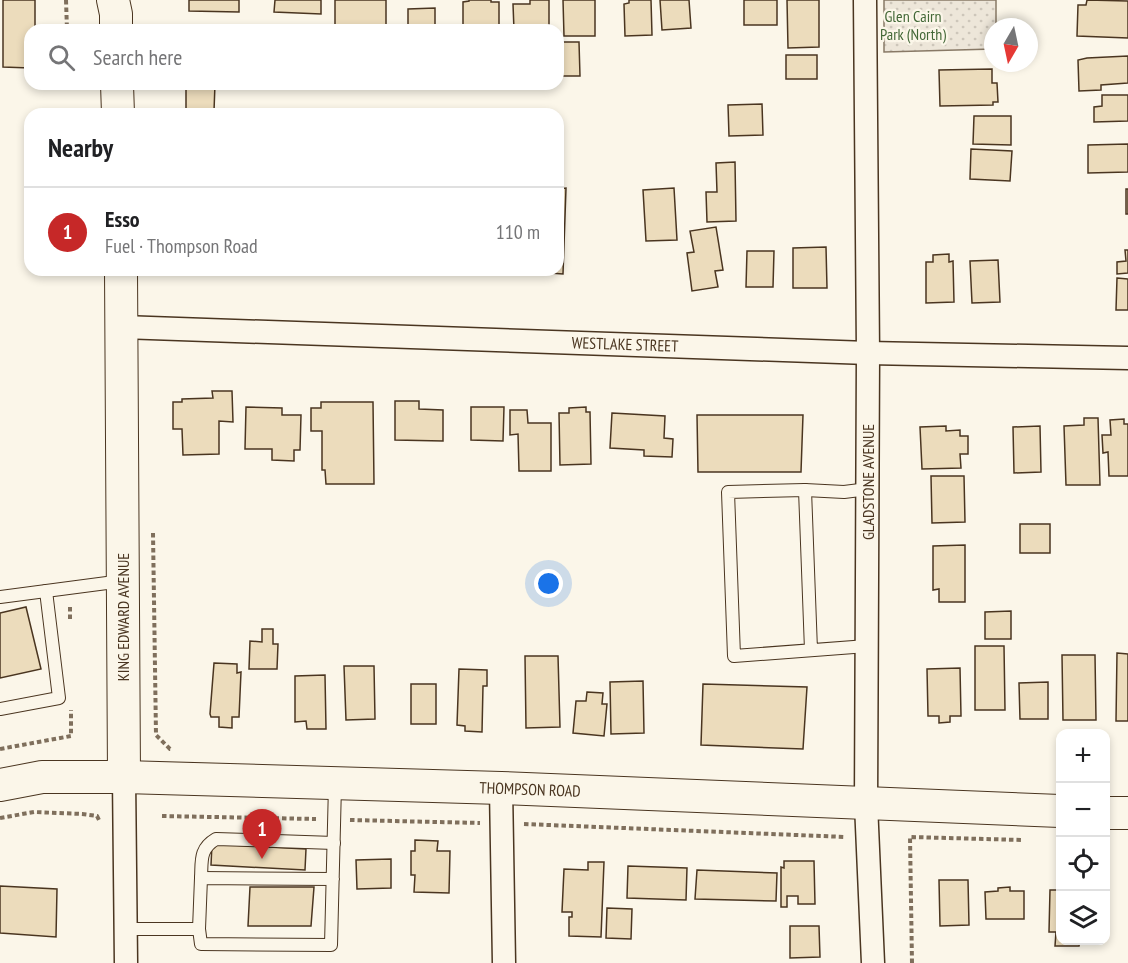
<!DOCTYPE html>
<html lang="en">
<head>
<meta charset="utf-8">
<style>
	:root { --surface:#fff; --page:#f2f2f2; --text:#202124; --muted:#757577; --line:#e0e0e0; --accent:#c62828 }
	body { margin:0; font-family:"PT Sans Narrow",sans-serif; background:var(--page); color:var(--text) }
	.controls { position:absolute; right:18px; bottom:18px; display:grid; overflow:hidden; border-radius:12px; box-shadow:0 3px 9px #0003 }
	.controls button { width:54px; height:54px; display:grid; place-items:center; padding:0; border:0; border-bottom:2px solid var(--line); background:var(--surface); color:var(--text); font:30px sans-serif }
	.compass { position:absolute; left:984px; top:18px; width:54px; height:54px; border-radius:50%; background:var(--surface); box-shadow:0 3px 9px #0003; rotate:189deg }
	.you { position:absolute; left:549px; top:584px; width:21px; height:21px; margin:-15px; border:4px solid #fff; border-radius:50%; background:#1a73e8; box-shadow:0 0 0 9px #1a73e833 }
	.badge { display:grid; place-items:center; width:39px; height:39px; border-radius:50%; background:var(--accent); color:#fff; font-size:20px; font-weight:700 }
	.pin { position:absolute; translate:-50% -50px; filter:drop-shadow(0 2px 3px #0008) }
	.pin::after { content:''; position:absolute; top:32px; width:21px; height:18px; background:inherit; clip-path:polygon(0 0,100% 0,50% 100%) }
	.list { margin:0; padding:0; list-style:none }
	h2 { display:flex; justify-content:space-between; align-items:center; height:78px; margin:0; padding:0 24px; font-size:26px }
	h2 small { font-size:20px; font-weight:400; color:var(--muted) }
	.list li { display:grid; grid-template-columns:39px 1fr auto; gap:18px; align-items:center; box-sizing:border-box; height:90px; padding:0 24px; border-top:2px solid var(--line) }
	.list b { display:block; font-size:22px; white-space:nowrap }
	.list p { margin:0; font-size:20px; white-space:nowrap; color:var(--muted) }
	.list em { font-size:20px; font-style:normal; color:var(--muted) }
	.icon { flex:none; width:33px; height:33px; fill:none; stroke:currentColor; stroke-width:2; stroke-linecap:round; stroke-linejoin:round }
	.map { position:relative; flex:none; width:1128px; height:963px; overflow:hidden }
	.search { position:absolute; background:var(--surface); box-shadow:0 3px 9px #0003; left:24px; top:24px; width:540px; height:66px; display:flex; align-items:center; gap:15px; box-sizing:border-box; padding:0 21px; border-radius:18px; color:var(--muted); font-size:22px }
	.panel { position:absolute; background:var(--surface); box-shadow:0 3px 9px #0003; left:24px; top:108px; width:540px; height:168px; border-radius:18px }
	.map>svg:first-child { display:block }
</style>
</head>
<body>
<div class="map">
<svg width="1128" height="963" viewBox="0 0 1128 963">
	<defs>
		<pattern id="park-dots" width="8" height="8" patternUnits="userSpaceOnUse" patternTransform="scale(1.5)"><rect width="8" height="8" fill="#ede6d9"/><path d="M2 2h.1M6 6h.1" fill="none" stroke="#cdc6ba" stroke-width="1.8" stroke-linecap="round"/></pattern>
	</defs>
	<rect width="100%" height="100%" fill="#fbf6e9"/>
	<!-- park -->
	<polygon fill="url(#park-dots)" stroke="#887966" stroke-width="1.5" points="884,0 996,0 996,27 993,27 993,49 884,52"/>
	<!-- building -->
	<g fill="#ecdcbc" stroke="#4a3520" stroke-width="1.5">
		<polygon points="3,0 35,0 35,30 30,30 30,68 3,67"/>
		<polygon points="189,0 239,0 239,12 189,11"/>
		<polygon points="275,0 321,0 321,14 274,12"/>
		<rect x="335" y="0" width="51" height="30"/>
		<polygon points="469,0 491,0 491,2 499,2 499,30 463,30 463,2 469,1"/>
		<polygon points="530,0 549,0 549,30 514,30 513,4 530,4"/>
		<polygon points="563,0 595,0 595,36 564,36"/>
		<polygon points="629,0 651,0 652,35 625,36 624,4 629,3"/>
		<polygon points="660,0 689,0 691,28 662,30"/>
		<rect x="744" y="0" width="33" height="25"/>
		<polygon points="787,0 819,0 819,47 788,48"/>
		<polygon points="1087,0 1128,1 1128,38 1077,36 1078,5 1086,5"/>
		<polygon points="435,8 435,30 408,30 408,9"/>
		<polygon points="558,42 579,42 580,76 558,76"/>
		<rect x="786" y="55" width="31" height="24"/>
		<polygon points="1128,56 1128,83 1101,85 1101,90 1079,91 1078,60 1087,58"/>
		<polygon points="992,69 992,83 997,83 998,102 993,102 993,105 940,106 939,70"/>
		<polygon points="186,84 215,84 214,111 186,110"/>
		<polygon points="1102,95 1128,95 1128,121 1094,122 1094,107 1102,106"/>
		<polygon points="762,104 763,135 729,136 728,105"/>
		<polygon points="974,116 1011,116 1011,145 973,144"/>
		<polygon points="1128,144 1128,172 1088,173 1088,145"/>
		<polygon points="971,149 1012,151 1010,181 970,179"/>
		<polygon points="735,162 736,221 707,222 706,192 717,192 716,163"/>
		<polygon points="566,188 563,274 535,272 535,270 558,270 558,189"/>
		<polygon points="674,188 677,240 646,241 643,190"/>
		<rect x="1126" y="189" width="2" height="25"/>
		<polygon points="716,227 723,270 715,271 718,287 692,291 687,253 694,252 690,231"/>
		<polygon points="826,247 827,288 793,288 793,248"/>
		<polygon points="1125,250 1128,250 1128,273 1117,274 1117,262 1126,261"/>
		<polygon points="747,251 774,251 773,287 746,287"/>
		<polygon points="949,254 949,262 953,261 954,302 926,303 926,262 933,262 933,255"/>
		<polygon points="998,260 1000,302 972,303 970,261"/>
		<polygon points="1117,278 1128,279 1128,310 1116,310"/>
		<polygon points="212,391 232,391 233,422 219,421 219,454 183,455 182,429 173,429 173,402 182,402 182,399 213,398"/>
		<polygon points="395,401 419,401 419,409 443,410 443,441 395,440"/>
		<polygon points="321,402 373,402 374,484 326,484 325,470 322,470 322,431 311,431 311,408 321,408"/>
		<polygon points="246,407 282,408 282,415 301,415 300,450 294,450 294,461 272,460 272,449 245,449"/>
		<polygon points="471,407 504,407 503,441 471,440"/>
		<polygon points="586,407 586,412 590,412 591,464 560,465 559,413 569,413 569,408"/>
		<polygon points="510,410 527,410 528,423 551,423 551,471 519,471 518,434 510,435"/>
		<polygon points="612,413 665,416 664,438 673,439 672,457 644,456 644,450 610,448"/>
		<polygon points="697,415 803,415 801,472 698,472"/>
		<polygon points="1084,418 1098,418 1100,485 1066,485 1064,426 1084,425"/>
		<polygon points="1124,419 1124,424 1128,424 1128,476 1109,476 1108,452 1103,453 1102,435 1111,435 1110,420"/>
		<polygon points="946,426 946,431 960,430 960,436 968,436 968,454 960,454 961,468 922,469 920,427"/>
		<polygon points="1040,426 1041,472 1014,473 1013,427"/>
		<polygon points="931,476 964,476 965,522 932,523"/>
		<rect x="1020" y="524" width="30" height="29"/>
		<polygon points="965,545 965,602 939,602 939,589 933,590 933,546"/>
		<polygon points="26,607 41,669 0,678 0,613"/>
		<polygon points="1011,611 1011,639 985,639 985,612"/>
		<polygon points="262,629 273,629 273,644 278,644 277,669 249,669 250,641 262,642"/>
		<polygon points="975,646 1004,646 1005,710 975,710"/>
		<polygon points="1117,653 1128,654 1128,721 1116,721"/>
		<polygon points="1062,655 1095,655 1096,720 1063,720"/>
		<polygon points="525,656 558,656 560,727 526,728"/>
		<polygon points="214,663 237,664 237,673 241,672 239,717 232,717 232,728 219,727 219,717 211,717 210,714"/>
		<polygon points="344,666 374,666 375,719 346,720"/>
		<polygon points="960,668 961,716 950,716 950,722 939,723 939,716 928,716 927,669"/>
		<polygon points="459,669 487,670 487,686 483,686 482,732 465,731 465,726 457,725"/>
		<polygon points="325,675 326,729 307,729 306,721 295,722 295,676"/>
		<polygon points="643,681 644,733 611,734 610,682"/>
		<polygon points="1048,682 1048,719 1020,719 1019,683"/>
		<rect x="411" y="684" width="25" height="40"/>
		<polygon points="703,684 807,687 803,749 701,745"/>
		<polygon points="587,692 603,693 602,704 607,704 604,736 573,733 576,701 586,701"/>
		<polygon points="415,840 438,841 437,851 450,851 449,893 414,892 415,875 411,875 411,851 415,851"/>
		<polygon points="212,844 306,849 305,870 211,865"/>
		<polygon points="391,859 391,888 357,889 356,860"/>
		<polygon points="784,861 814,861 815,904 798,904 798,896 787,896 787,907 781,907 781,867 784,868"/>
		<polygon points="588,862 604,862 601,937 569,936 569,917 572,917 572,912 562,912 564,869 588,870"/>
		<polygon points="628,866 687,868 686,900 627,898"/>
		<polygon points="697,870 777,873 776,901 695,899"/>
		<polygon points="939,880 968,880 969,925 940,926"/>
		<polygon points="0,886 57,889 56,937 0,933"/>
		<polygon points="1059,886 1060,886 1060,940 1080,940 1079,946 1055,946 1056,932 1049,932 1050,890 1059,890"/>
		<polygon points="250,887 314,887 311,926 248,926"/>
		<polygon points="1010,887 1010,891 1024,891 1024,919 986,919 985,892 998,891 998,888"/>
		<polygon points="607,908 632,909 631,939 606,938"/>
		<polygon points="790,926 819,926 820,957 790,958"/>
	</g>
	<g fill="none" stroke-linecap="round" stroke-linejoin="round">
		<defs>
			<g id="lane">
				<polyline points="805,490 844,492 868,489"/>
				<polyline points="0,597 122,581"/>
				<polyline points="811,650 805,490 728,492 734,656 867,646"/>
				<polyline points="0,709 59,698 46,591"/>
				<path d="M 201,878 C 202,861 199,849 216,839 L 334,843"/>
				<polyline points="333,879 201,878 199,929 201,944 331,945 335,785"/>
				<polyline points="126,929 199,929"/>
			</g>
			<g id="street">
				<polyline points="865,0 868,353 866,804 873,963"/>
				<polyline points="122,327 868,353 1128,358"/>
				<polyline points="124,777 126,963"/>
				<polyline points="501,788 504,963"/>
			</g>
			<g id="secondary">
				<polyline points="113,0 116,14 116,30"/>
				<polyline points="117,84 118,114"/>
				<polyline points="121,270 124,777"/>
				<polyline points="0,785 42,777 124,777 501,788 1060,811"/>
				<polyline points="1106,813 1128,813"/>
			</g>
		</defs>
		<!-- lane casing -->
		<use href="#lane" stroke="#4a3520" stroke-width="14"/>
		<!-- street casing -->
		<use href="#street" stroke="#4a3520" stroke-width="25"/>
		<!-- secondary casing -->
		<use href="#secondary" stroke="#4a3520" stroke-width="34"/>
		<!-- path -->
		<g stroke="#7f6f5c" stroke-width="4" stroke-dasharray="4.5 3" stroke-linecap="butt">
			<polyline points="66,0 67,30"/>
			<polyline points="153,533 156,735 170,749 172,749"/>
			<polyline points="70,607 70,621"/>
			<polyline points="0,749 71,736 71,710"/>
			<polyline points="162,816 316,819"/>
			<polyline points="0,818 34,812 82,814 97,816 100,822"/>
			<polyline points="350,820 480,823"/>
			<polyline points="524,824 846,837"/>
			<polyline points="912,963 910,837 1023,840"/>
		</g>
		<!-- lane -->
		<use href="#lane" stroke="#fbf6e9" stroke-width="12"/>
		<!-- street -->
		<use href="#street" stroke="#fbf6e9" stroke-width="22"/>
		<!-- secondary -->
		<use href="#secondary" stroke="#fbf6e9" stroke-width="32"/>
	</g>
	<g text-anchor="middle" stroke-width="4.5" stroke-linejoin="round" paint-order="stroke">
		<!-- park labels -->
		<g font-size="16" fill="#436837" stroke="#fbf6e9">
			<text x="913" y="22">Glen Cairn<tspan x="913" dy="18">Park (North)</tspan></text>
		</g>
		<!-- street labels -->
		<g font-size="16" fill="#4a3520" stroke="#fbf6e9">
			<text transform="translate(625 344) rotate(2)" y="6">WESTLAKE STREET</text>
			<text transform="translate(868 482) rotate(-90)" y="6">GLADSTONE AVENUE</text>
			<text transform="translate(123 617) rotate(-90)" y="6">KING EDWARD AVENUE</text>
			<text transform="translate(530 789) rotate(2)" y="6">THOMPSON ROAD</text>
		</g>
	</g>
</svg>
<div class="controls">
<button>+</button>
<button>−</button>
<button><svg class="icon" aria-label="locate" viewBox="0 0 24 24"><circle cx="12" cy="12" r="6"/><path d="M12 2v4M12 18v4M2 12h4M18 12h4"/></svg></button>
<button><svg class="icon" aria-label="layers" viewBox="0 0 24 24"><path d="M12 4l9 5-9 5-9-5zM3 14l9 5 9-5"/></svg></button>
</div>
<svg class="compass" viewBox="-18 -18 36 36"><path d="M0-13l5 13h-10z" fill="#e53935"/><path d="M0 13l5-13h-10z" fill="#757577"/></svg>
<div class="you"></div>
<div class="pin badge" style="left:262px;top:859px">1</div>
<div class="search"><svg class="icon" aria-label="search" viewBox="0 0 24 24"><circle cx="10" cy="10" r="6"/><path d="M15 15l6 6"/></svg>Search here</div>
<section class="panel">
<h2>Nearby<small></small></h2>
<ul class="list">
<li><span class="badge">1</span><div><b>Esso</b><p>Fuel · Thompson Road</p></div><em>110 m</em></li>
</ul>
</section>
</div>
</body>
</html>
